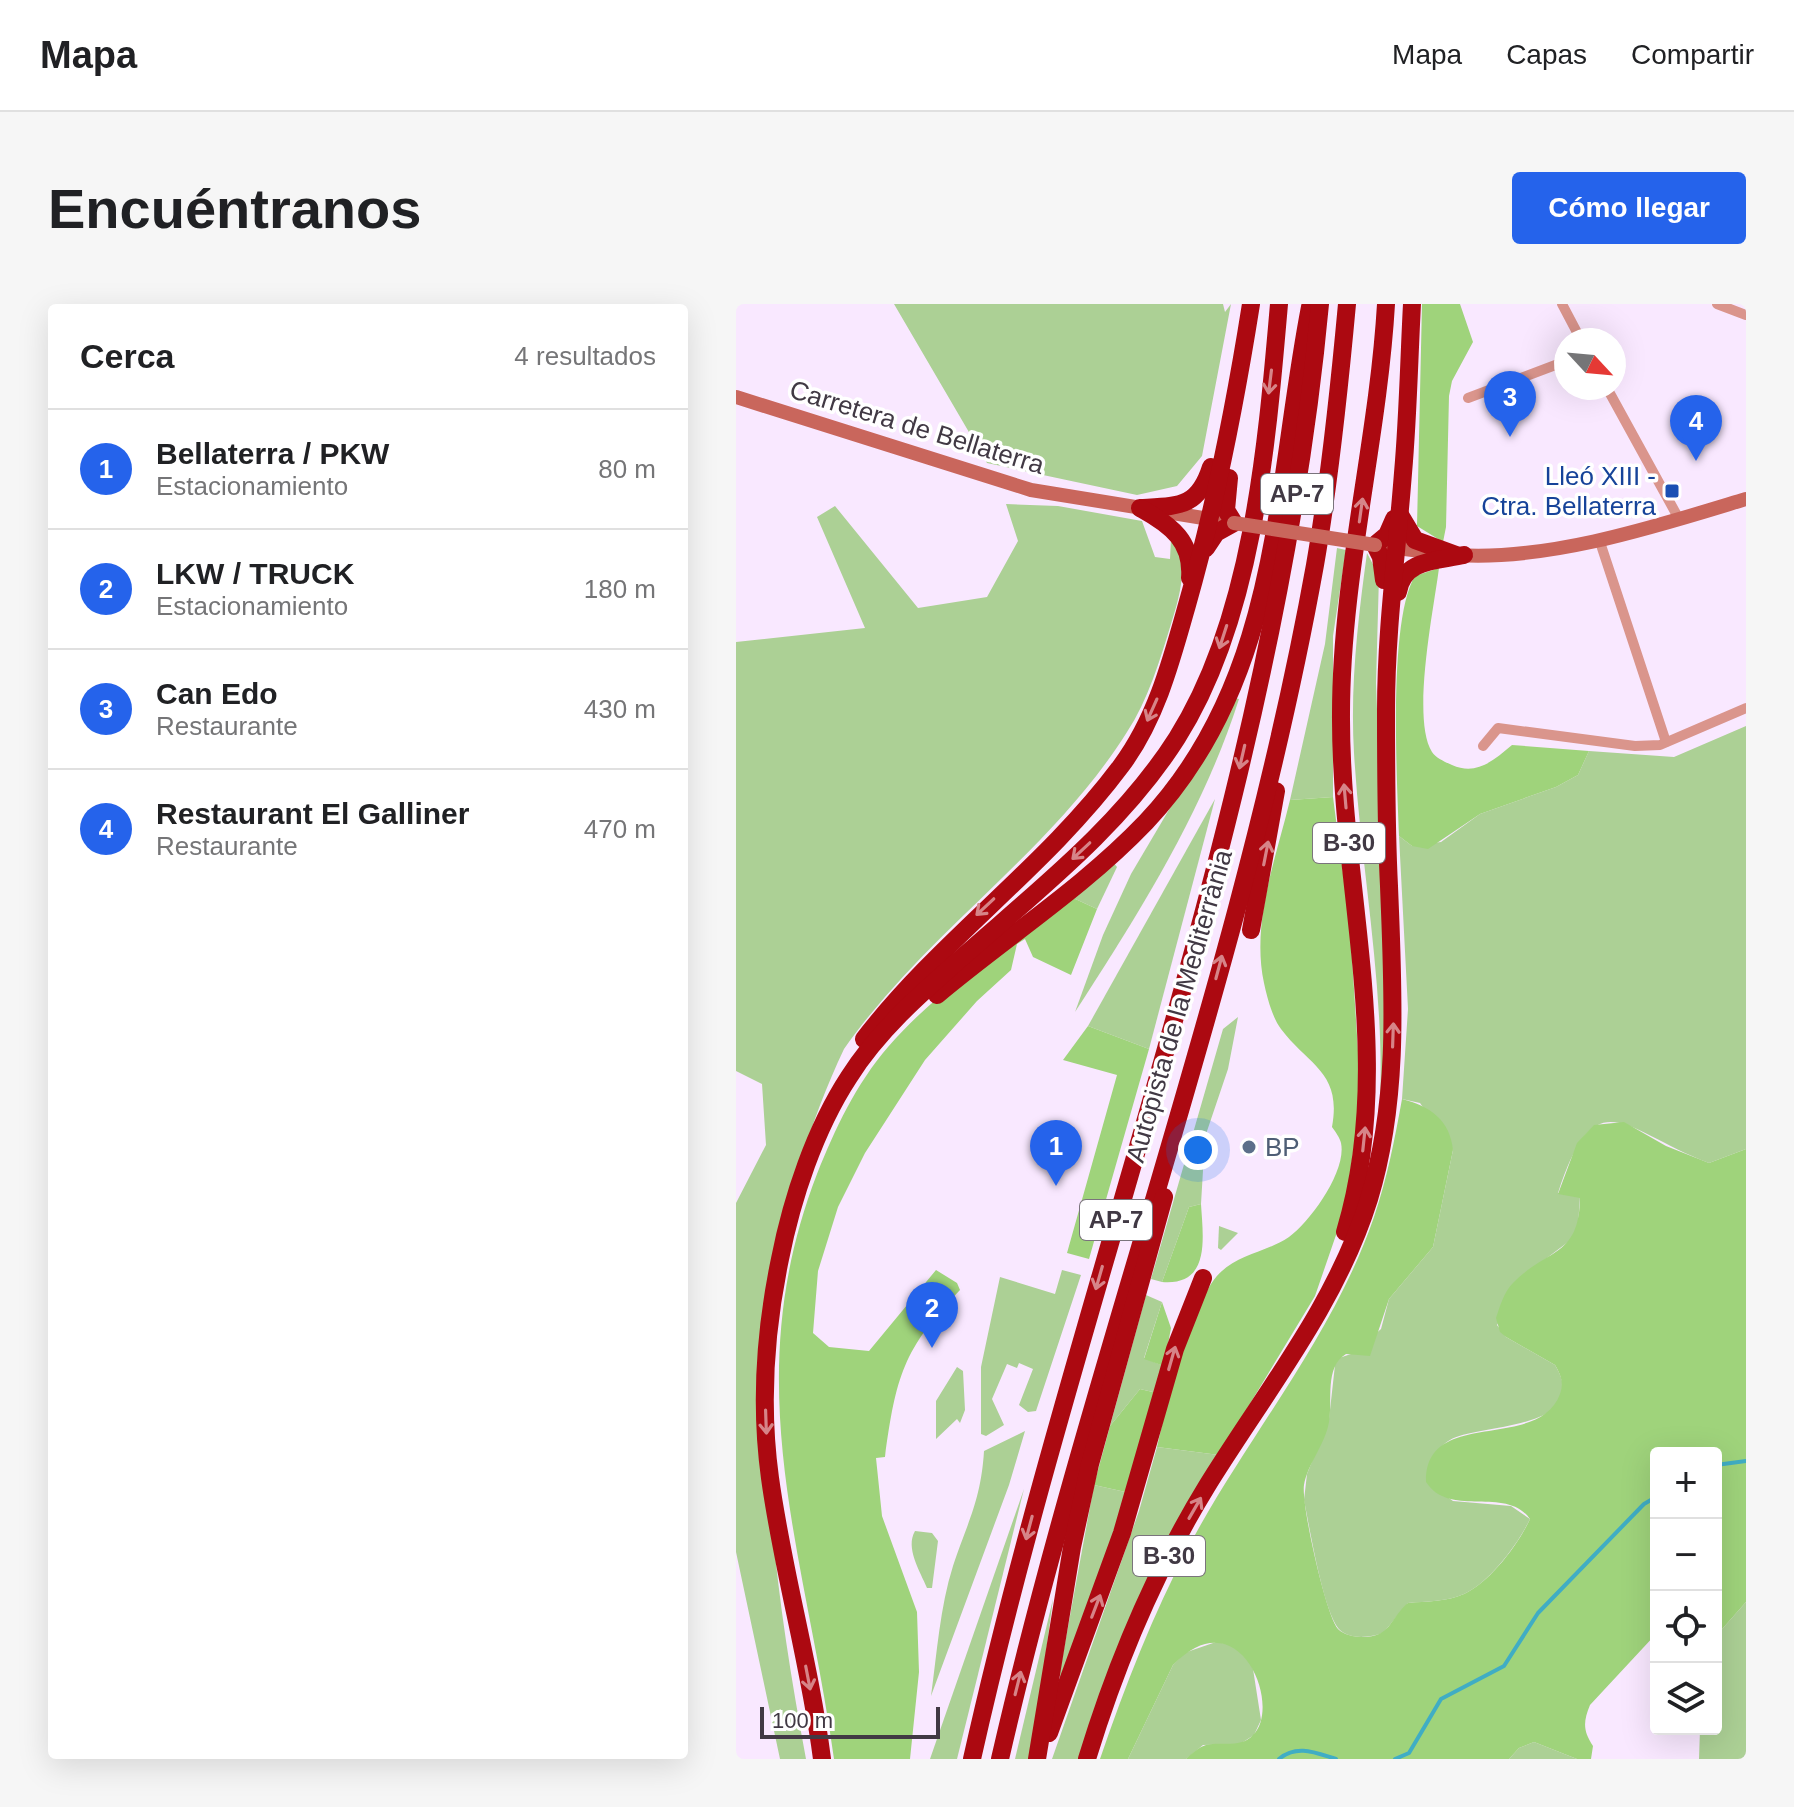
<!DOCTYPE html>
<html lang="es">
<head>
<meta charset="utf-8">
<style>
	:root { --surface:#fff; --page:#f6f6f6; --text:#202124; --muted:#757577; --line:#e0e0e0; --accent:#2563eb }
	body { margin:0; font-family:Helvetica,sans-serif; background:var(--page); color:var(--text) }
	.controls { position:absolute; right:24px; bottom:24px; display:grid; overflow:hidden; border-radius:8px; box-shadow:0 8px 32px #0002 }
	.controls button { width:72px; height:72px; display:grid; place-items:center; padding:0; border:0; border-bottom:2px solid var(--line); background:var(--surface); color:var(--text); font:40px sans-serif }
	.compass { position:absolute; left:818px; top:24px; width:72px; height:72px; border-radius:50%; background:var(--surface); box-shadow:0 8px 32px #0002; rotate:116deg }
	.scale { position:absolute; left:24px; bottom:20px; width:180px; box-sizing:border-box; padding-left:8px; border:4px solid #413944; border-top:0; font-size:22px; line-height:28px; white-space:nowrap; color:#413944; -webkit-text-stroke:6px #fff; paint-order:stroke }
	.you { position:absolute; left:462px; top:846px; width:28px; height:28px; margin:-20px; border:6px solid #fff; border-radius:50%; background:#1a73e8; box-shadow:0 0 0 12px #1a73e833 }
	.badge { display:grid; place-items:center; width:52px; height:52px; border-radius:50%; background:var(--accent); color:#fff; font-size:26px; font-weight:700 }
	.pin { position:absolute; translate:-50% -66px; filter:drop-shadow(0 2px 4px #0008) }
	.pin::after { content:''; position:absolute; top:42px; width:28px; height:24px; background:inherit; clip-path:polygon(0 0,100% 0,50% 100%) }
	.list { margin:0; padding:0; list-style:none }
	h2 { display:flex; justify-content:space-between; align-items:center; height:104px; margin:0; padding:0 32px; font-size:34px }
	h2 small { font-size:26px; font-weight:400; color:var(--muted) }
	.list li { display:grid; grid-template-columns:52px 1fr auto; gap:24px; align-items:center; box-sizing:border-box; height:120px; padding:0 32px; border-top:2px solid var(--line) }
	.list b { display:block; font-size:30px; white-space:nowrap }
	.list p { margin:0; font-size:26px; white-space:nowrap; color:var(--muted) }
	.list em { font-size:26px; font-style:normal; color:var(--muted) }
	.icon { flex:none; width:44px; height:44px; fill:none; stroke:currentColor; stroke-width:2; stroke-linecap:round; stroke-linejoin:round }
	.map { position:relative; flex:none; width:1010px; height:1455px; overflow:hidden; border-radius:8px }
	header { display:flex; align-items:center; gap:48px; box-sizing:border-box; height:112px; padding:0 40px; background:var(--surface); border-bottom:2px solid var(--line) }
	header strong { font-size:38px }
	nav { display:flex; gap:44px; margin-inline-start:auto; font-size:28px }
	.intro { display:flex; align-items:center; justify-content:space-between; box-sizing:border-box; height:192px; padding:0 48px }
	h1 { margin:0; font-size:56px }
	.button { padding:20px 36px; border-radius:8px; background:var(--accent); color:#fff; font-size:28px; font-weight:700 }
	main { display:flex; gap:48px; padding:0 48px }
	aside { flex:1; background:var(--surface); border-radius:8px; box-shadow:0 8px 32px #0002 }
	.map>svg:first-child { display:block }
</style>
</head>
<body>
<header>
<strong>Mapa</strong>
<nav><a>Mapa</a><a>Capas</a><a>Compartir</a></nav>
</header>
<div class="intro"><h1>Encuéntranos</h1><a class="button">Cómo llegar</a></div>
<main>
<aside>
<h2>Cerca<small>4 resultados</small></h2>
<ul class="list">
<li><span class="badge">1</span><div><b>Bellaterra / PKW</b><p>Estacionamiento</p></div><em>80 m</em></li>
<li><span class="badge">2</span><div><b>LKW / TRUCK</b><p>Estacionamiento</p></div><em>180 m</em></li>
<li><span class="badge">3</span><div><b>Can Edo</b><p>Restaurante</p></div><em>430 m</em></li>
<li><span class="badge">4</span><div><b>Restaurant El Galliner</b><p>Restaurante</p></div><em>470 m</em></li>
</ul>
</aside>
<div class="map">
<svg width="1010" height="1455" viewBox="0 0 1010 1455">
	<rect width="100%" height="100%" fill="#f9e8ff"/>
	<!-- green -->
	<g fill="#acd095">
		<polygon points="158,0 487,0 489,8 495,0 466,152 441,182 401,191 251,159"/>
		<path d="M 270,200 L 322,202 L 406,217 L 419,253 L 434,255 L 435,235 C 455,257 443,294 435,320 C 424,356 412,396 391,428 C 315,549 190,628 108,745 C 0,973 24,1207 70,1455 L 44,1455 L 0,1248 L 0,899 L 30,841 L 26,780 L 0,767 L 0,338 L 129,324 L 81,213 L 99,202 L 182,304 L 251,293 L 282,237 Z"/>
		<polygon points="601,244 610,246 597,332 597,493 554,496 589,340"/>
		<path d="M 631,249 L 643,272 L 640,379 L 653,719 L 644,801 C 649,682 625,567 618,449 C 614,382 622,315 631,249 Z"/>
		<path d="M 499,394 L 503,395 C 467,508 403,609 339,708 L 367,631 L 395,570 Z"/>
		<path d="M 1010,422 L 1010,845 L 973,859 C 889,828 860,772 822,889 L 844,893 L 842,921 L 836,935 L 791,969 L 761,1021 L 770,1033 L 819,1061 C 859,1127 740,1120 714,1136 C 700,1144 690,1163 691,1178 L 717,1197 L 775,1202 L 794,1215 C 782,1240 754,1278 728,1290 C 711,1298 690,1297 672,1299 L 647,1329 C 635,1333 617,1336 605,1327 C 588,1314 573,1220 568,1196 L 571,1170 L 593,1115 L 599,1061 L 603,1054 L 618,1049 L 645,1025 L 653,995 L 697,943 L 717,846 L 684,799 L 666,795 L 672,705 L 663,532 L 676,542 L 705,538 L 744,510 L 820,483 L 842,471 L 853,447 L 938,453 Z"/>
		<polygon points="479,495 413,745 352,722"/>
		<polygon points="377,558 381,563 361,605 335,593"/>
		<polygon points="502,713 492,765 469,833 465,900 453,903 426,978 415,975 487,725"/>
		<polygon points="483,922 502,929 485,946 482,944"/>
		<polygon points="326,966 345,971 300,1107 292,1108 283,1101 297,1065 283,1059 281,1064 271,1060 256,1095 268,1121 250,1132 245,1130 245,1063 264,973 319,990"/>
		<polygon points="410,991 426,998 408,1054 428,1062 421,1089 404,1085 374,1122"/>
		<polygon points="221,1063 227,1067 229,1106 224,1119 221,1115 200,1135 200,1097"/>
		<path d="M 289,1127 L 273,1181 L 195,1392 C 201,1349 204,1303 217,1262 C 232,1217 245,1196 248,1147 Z"/>
		<polygon points="421,1143 483,1151 344,1455 316,1455 403,1207"/>
		<polygon points="358,1181 394,1189 327,1373 323,1372"/>
		<polygon points="288,1185 221,1455 194,1455"/>
		<path d="M 179,1227 L 196,1229 L 202,1237 L 196,1284 L 191,1284 C 184,1267 169,1244 179,1227 Z"/>
		<polygon points="317,1295 296,1455 279,1455"/>
		<polygon points="1010,1298 1010,1455 963,1455 964,1425 980,1425 980,1332"/>
		<polygon points="480,1338 496,1341 510,1351 517,1365 525,1416 518,1431 504,1440 467,1441 450,1455 392,1455 437,1361 448,1349"/>
		<polygon points="798,1438 841,1455 773,1455 783,1444"/>
	</g>
	<!-- forest -->
	<g fill="#9fd37b">
		<polygon points="686,0 724,0 737,38 716,77 713,92 710,223 707,238 681,222"/>
		<path d="M 703,264 C 698,304 675,415 696,448 C 700,454 709,458 716,461 C 741,472 758,456 776,441 L 853,447 L 842,471 L 820,483 L 744,510 L 692,545 L 676,542 L 663,532 C 661,476 652,316 679,272 Z"/>
		<path d="M 597,493 L 614,623 L 625,793 L 609,905 L 579,992 L 483,1151 L 421,1143 C 434,1089 445,1028 475,980 C 494,950 526,951 553,933 C 574,918 611,867 605,839 C 604,834 599,827 596,823 C 606,768 573,762 545,725 C 536,713 531,693 528,679 C 515,619 540,554 554,496 Z"/>
		<path d="M 335,593 L 361,605 L 335,671 L 297,653 L 289,635 L 281,640 L 275,666 L 241,697 L 189,756 L 129,849 L 102,903 L 82,967 L 77,1029 L 93,1043 L 133,1047 L 200,966 L 221,979 L 224,986 C 167,1045 160,1073 149,1153 L 140,1154 L 146,1212 L 181,1308 L 183,1368 L 174,1455 L 98,1455 C 69,1246 0,1080 81,870 C 99,825 120,780 152,743 C 203,684 273,640 335,593 Z"/>
		<polygon points="352,722 413,745 353,955 331,949 381,771 327,756"/>
		<path d="M 666,795 C 694,802 714,816 717,846 L 697,943 L 653,995 L 634,1052 L 610,1050 C 588,1063 597,1097 593,1118 C 589,1141 572,1159 568,1181 C 565,1200 590,1312 602,1325 C 611,1334 632,1335 643,1330 C 654,1326 661,1307 672,1299 C 690,1297 711,1298 728,1290 C 754,1278 782,1241 794,1215 C 770,1181 714,1215 690,1178 C 689,1102 802,1149 824,1090 C 828,1079 825,1071 819,1061 L 770,1033 L 764,1028 L 760,1014 C 764,1002 768,988 777,979 C 811,944 843,954 844,894 L 822,890 L 841,839 L 858,821 L 888,818 L 930,842 L 973,859 L 1010,845 L 1010,1298 L 980,1332 L 980,1149 L 920,1149 L 920,1330 L 854,1401 C 847,1418 847,1427 857,1442 L 855,1455 L 841,1455 L 798,1438 L 783,1444 L 773,1455 L 450,1455 C 455,1450 463,1443 470,1441 C 486,1437 504,1445 517,1431 C 547,1402 503,1292 437,1361 L 392,1455 L 364,1455 C 389,1382 417,1310 453,1242 C 512,1131 597,1033 638,913 C 651,875 659,834 666,795 Z"/>
		<path d="M 465,900 C 467,934 475,982 426,978 L 453,903 Z"/>
		<polygon points="426,998 435,1024 428,1062 408,1055"/>
		<polygon points="404,1085 421,1089 394,1189 358,1181 374,1122"/>
	</g>
	<g fill="none" stroke-linecap="round" stroke-linejoin="round">
		<!-- stream -->
		<g stroke="#40adc4" stroke-width="4">
			<polyline points="980,1161 1010,1157"/>
			<path d="M 543,1455 C 561,1440 580,1449 600,1455"/>
			<polyline points="659,1455 673,1449 705,1395 768,1362 802,1309 908,1200 920,1193"/>
		</g>
		<!-- street -->
		<g stroke="#da958c" stroke-width="10">
			<polyline points="826,0 845,36"/>
			<polyline points="981,0 1010,11"/>
			<polyline points="871,84 943,215"/>
			<polyline points="732,94 830,57"/>
			<polyline points="863,235 930,438"/>
			<polyline points="747,442 762,424 899,442 924,441 1010,404"/>
		</g>
		<!-- secondary -->
		<g stroke="#c9665c" stroke-width="14">
			<polyline points="0,93 295,186 498,219"/>
			<polyline points="653,243 700,249"/>
			<path d="M 721,251 C 814,257 921,222 1010,195"/>
		</g>
		<!-- highway -->
		<g stroke="#ac0911" stroke-width="18">
			<path d="M 404,204 C 443,202 462,204 475,163"/>
			<path d="M 406,205 C 435,221 457,238 454,274"/>
			<polyline points="664,211 679,236 720,251"/>
			<polyline points="470,244 480,229 498,219 490,206 493,174"/>
			<polyline points="648,276 645,253 639,241 651,231 658,215"/>
			<path d="M 662,288 C 667,255 701,257 728,251"/>
			<polyline points="515,626 540,487"/>
			<path d="M 201,691 C 270,633 347,584 410,518 C 545,375 539,183 574,3"/>
			<path d="M 128,735 C 205,635 310,563 385,462 C 420,415 435,358 451,301 C 479,203 499,101 515,0"/>
			<path d="M 609,928 C 661,755 604,585 605,410 C 605,272 642,137 650,0"/>
			<polyline points="313,1429 386,1229 439,1045 467,974"/>
			<path d="M 86,1455 C 74,1360 47,1269 34,1174 C 24,1101 29,1027 44,955 C 56,894 79,825 113,773 C 144,724 189,686 231,649 C 306,583 387,519 441,434 C 517,314 531,139 543,0"/>
			<path d="M 236,1455 C 345,968 538,499 584,0"/>
			<path d="M 264,1455 C 356,1054 506,667 579,261 C 594,175 603,87 611,0"/>
			<polyline points="301,1455 336,1243 354,1160 428,893"/>
			<path d="M 351,1455 C 380,1360 419,1267 471,1182 C 529,1088 600,1001 633,895 C 664,793 657,687 653,582 C 650,524 650,465 650,406 C 650,326 661,248 667,169 C 672,113 673,56 676,0"/>
		</g>
		<!-- secondary-bridge -->
		<polyline stroke="#c9665c" stroke-width="14" points="498,219 639,241"/>
	</g>
	<!-- one-way arrows -->
	<defs><path id="oneway-shaft" d="M-6 0H5M1.5-3L5.5 0L1.5 3" fill="none" stroke-width="1.6" stroke-linecap="round" stroke-linejoin="round" transform="scale(2)"/></defs>
	<g stroke="#d68488">
		<use href="#oneway-shaft" transform="translate(534 78) rotate(97)"/>
		<use href="#oneway-shaft" transform="translate(625 206) rotate(-82)"/>
		<use href="#oneway-shaft" transform="translate(487 333) rotate(108)"/>
		<use href="#oneway-shaft" transform="translate(416 406) rotate(114)"/>
		<use href="#oneway-shaft" transform="translate(506 453) rotate(103)"/>
		<use href="#oneway-shaft" transform="translate(609 492) rotate(-95)"/>
		<use href="#oneway-shaft" transform="translate(345 547) rotate(137)"/>
		<use href="#oneway-shaft" transform="translate(530 549) rotate(-79)"/>
		<use href="#oneway-shaft" transform="translate(249 603) rotate(137)"/>
		<use href="#oneway-shaft" transform="translate(483 663) rotate(-75)"/>
		<use href="#oneway-shaft" transform="translate(657 731) rotate(-88)"/>
		<use href="#oneway-shaft" transform="translate(628 835) rotate(-84)"/>
		<use href="#oneway-shaft" transform="translate(363 974) rotate(106)"/>
		<use href="#oneway-shaft" transform="translate(436 1054) rotate(-74)"/>
		<use href="#oneway-shaft" transform="translate(30 1118) rotate(88)"/>
		<use href="#oneway-shaft" transform="translate(459 1204) rotate(-60)"/>
		<use href="#oneway-shaft" transform="translate(293 1224) rotate(105)"/>
		<use href="#oneway-shaft" transform="translate(360 1302) rotate(-69)"/>
		<use href="#oneway-shaft" transform="translate(72 1374) rotate(79)"/>
		<use href="#oneway-shaft" transform="translate(282 1379) rotate(-76)"/>
	</g>
	<!-- markers -->
	<rect fill="#1a4fb4" stroke="#fff" stroke-width="3" x="928" y="179" width="16" height="16" rx="4"/>
	<circle fill="#5c6f8a" stroke="#fff" stroke-width="3" cx="513" cy="843" r="8"/>
	<g text-anchor="middle" stroke-width="7" stroke-linejoin="round" paint-order="stroke">
		<!-- shield labels -->
		<g fill="#fff" stroke="#7a747c" stroke-width="2">
			<rect x="525" y="170" width="72" height="40" rx="6"/>
			<rect x="577" y="519" width="72" height="40" rx="6"/>
			<rect x="344" y="896" width="72" height="40" rx="6"/>
			<rect x="397" y="1232" width="72" height="40" rx="6"/>
		</g>
		<g font-size="24" font-weight="bold" fill="#413944">
			<text x="561" y="198">AP-7</text>
			<text x="613" y="547">B-30</text>
			<text x="380" y="924">AP-7</text>
			<text x="433" y="1260">B-30</text>
		</g>
		<!-- street labels -->
		<g font-size="26" fill="#413944" stroke="#fff">
			<text transform="translate(181 123) rotate(17)" y="9">Carretera de Bellaterra</text>
			<text transform="translate(443 702) rotate(-74)" y="9">Autopista de la Mediterrània</text>
		</g>
		<!-- transit labels -->
		<g font-size="26" fill="#164399" stroke="#fff" text-anchor="end">
			<text x="920" y="181">Lleó XIII -<tspan x="920" dy="30">Ctra. Bellaterra</tspan></text>
		</g>
		<!-- service labels -->
		<g font-size="26" fill="#4e5e75" stroke="#fff" text-anchor="start">
			<text x="529" y="852">BP</text>
		</g>
	</g>
</svg>
<div class="controls">
<button>+</button>
<button>−</button>
<button><svg class="icon" aria-label="locate" viewBox="0 0 24 24"><circle cx="12" cy="12" r="6"/><path d="M12 2v4M12 18v4M2 12h4M18 12h4"/></svg></button>
<button><svg class="icon" aria-label="layers" viewBox="0 0 24 24"><path d="M12 4l9 5-9 5-9-5zM3 14l9 5 9-5"/></svg></button>
</div>
<svg class="compass" viewBox="-18 -18 36 36"><path d="M0-13l5 13h-10z" fill="#e53935"/><path d="M0 13l5-13h-10z" fill="#757577"/></svg>
<div class="scale">100 m</div>
<div class="you"></div>
<div class="pin badge" style="left:320px;top:882px">1</div>
<div class="pin badge" style="left:196px;top:1044px">2</div>
<div class="pin badge" style="left:774px;top:133px">3</div>
<div class="pin badge" style="left:960px;top:157px">4</div>
</div>
</main>
</body>
</html>
